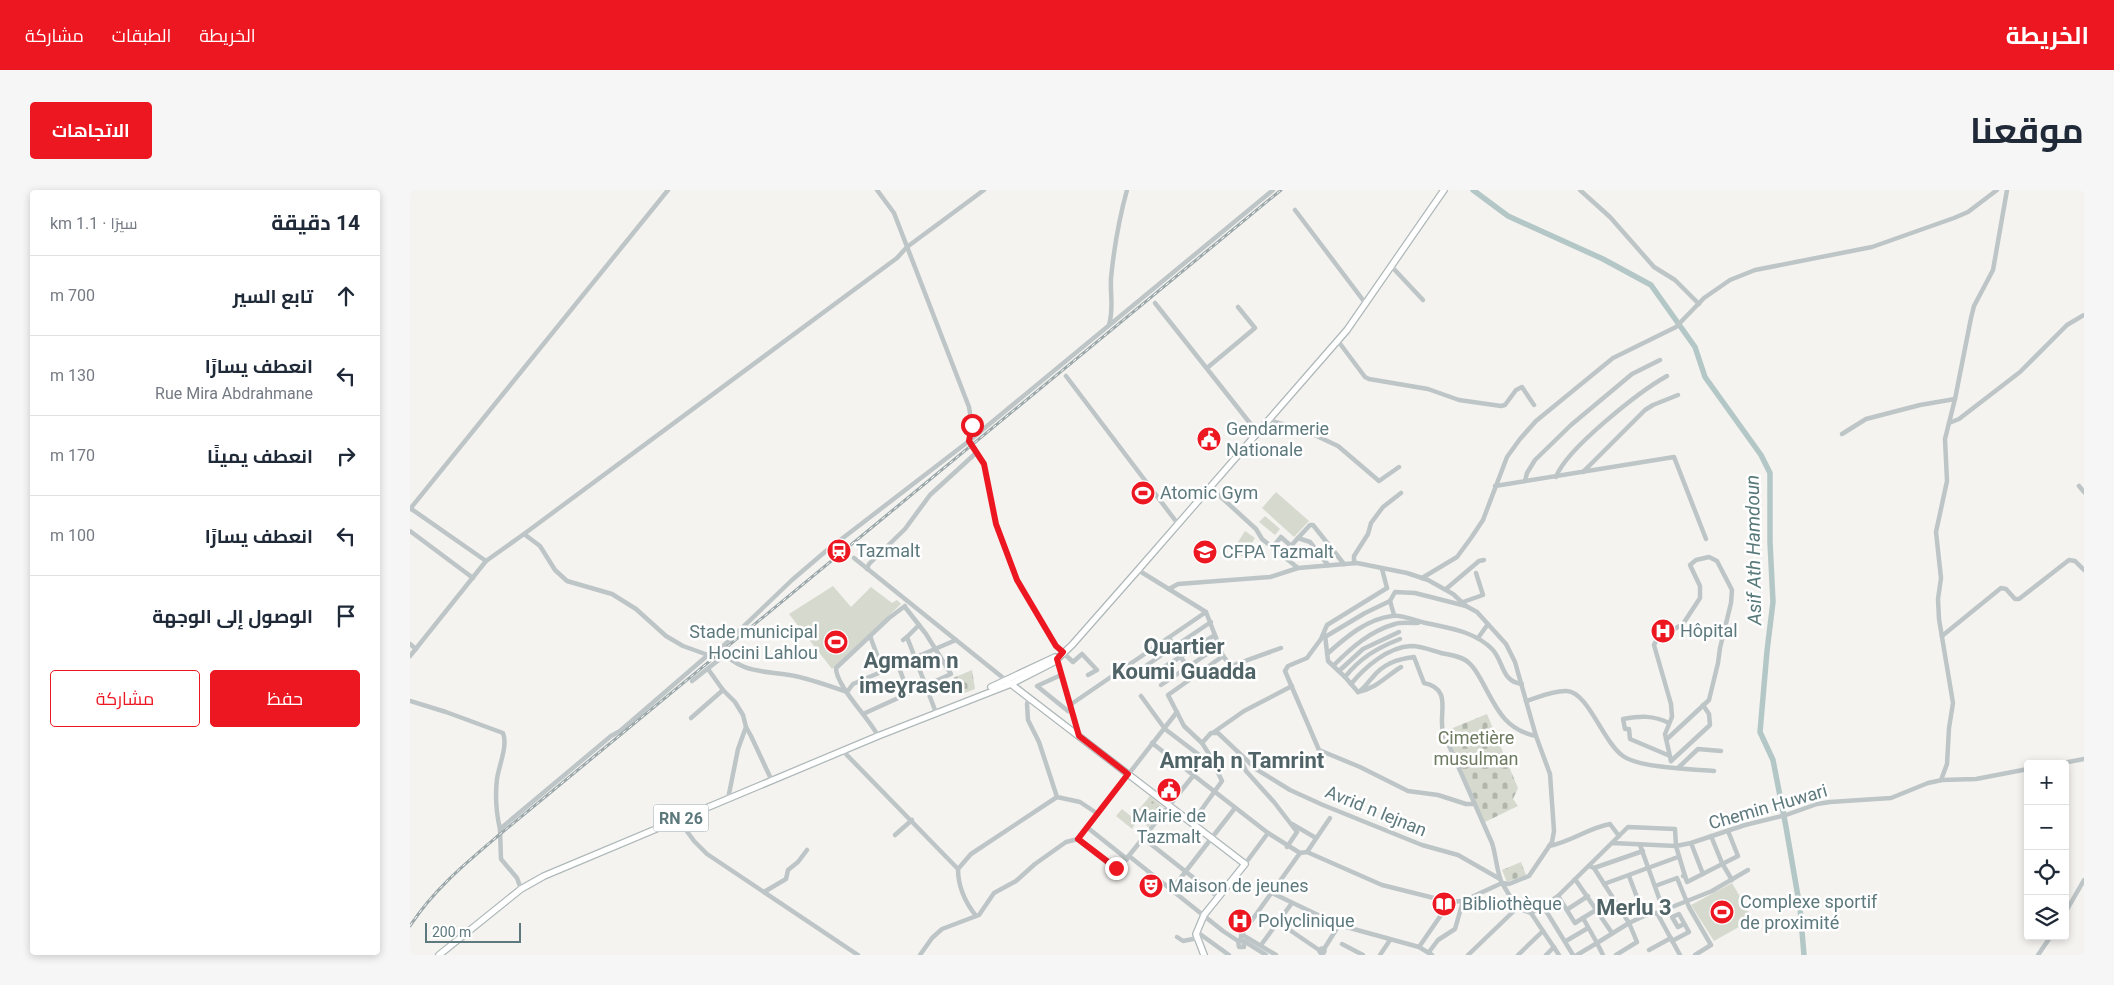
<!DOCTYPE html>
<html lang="ar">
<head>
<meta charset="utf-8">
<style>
	:root { --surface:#fff; --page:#f6f6f7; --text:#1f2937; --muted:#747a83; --line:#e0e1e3; --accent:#ed1722 }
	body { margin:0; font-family:Roboto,Cairo,sans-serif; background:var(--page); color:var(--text); direction:rtl }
	.controls { position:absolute; right:15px; bottom:15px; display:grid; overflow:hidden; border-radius:5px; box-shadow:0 2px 8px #0003 }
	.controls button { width:45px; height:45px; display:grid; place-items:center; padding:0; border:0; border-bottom:1px solid var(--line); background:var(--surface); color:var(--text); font:25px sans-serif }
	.scale { position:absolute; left:15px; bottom:12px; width:96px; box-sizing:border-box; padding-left:5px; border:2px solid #5d797d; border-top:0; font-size:14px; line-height:18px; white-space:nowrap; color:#5d797d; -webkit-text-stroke:4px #fff; paint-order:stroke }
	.stop { position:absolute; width:15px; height:15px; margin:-11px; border:4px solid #ed1722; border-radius:50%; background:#fff }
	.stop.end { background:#ed1722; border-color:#fff; box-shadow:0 1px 5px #0008 }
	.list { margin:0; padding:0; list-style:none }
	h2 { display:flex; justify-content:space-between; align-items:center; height:65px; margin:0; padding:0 20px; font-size:21px }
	h2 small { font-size:16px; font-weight:400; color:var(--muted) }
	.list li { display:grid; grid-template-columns:32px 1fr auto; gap:15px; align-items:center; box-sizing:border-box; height:80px; padding:0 20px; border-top:1px solid var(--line) }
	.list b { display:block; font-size:19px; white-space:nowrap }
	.list p { margin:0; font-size:16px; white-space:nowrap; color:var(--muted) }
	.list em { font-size:16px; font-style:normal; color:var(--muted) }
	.actions { display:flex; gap:10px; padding:15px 20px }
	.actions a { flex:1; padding:11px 0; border:1px solid var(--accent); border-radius:5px; text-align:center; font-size:18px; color:var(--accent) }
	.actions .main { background:var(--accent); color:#fff }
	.icon { flex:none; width:28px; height:28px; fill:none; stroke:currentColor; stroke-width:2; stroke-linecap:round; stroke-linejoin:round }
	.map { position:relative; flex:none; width:1674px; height:765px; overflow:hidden; direction:ltr; border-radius:5px }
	header { display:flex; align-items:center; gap:30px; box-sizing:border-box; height:70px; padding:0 25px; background:var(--accent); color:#fff }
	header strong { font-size:24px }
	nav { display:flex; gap:28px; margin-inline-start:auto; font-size:18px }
	.intro { display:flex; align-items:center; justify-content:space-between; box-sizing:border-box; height:120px; padding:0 30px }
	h1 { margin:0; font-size:35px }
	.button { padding:12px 22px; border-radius:5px; background:var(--accent); color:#fff; font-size:18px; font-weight:700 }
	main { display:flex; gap:30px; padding:0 30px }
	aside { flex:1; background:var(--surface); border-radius:5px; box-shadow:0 2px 8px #0003 }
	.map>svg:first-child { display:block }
</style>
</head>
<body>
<header>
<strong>الخريطة</strong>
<nav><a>الخريطة</a><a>الطبقات</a><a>مشاركة</a></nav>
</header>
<div class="intro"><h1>موقعنا</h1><a class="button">الاتجاهات</a></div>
<main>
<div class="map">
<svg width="1674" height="765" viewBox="0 0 1674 765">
	<defs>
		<pattern id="cemetery-stones" width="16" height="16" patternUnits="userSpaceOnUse" patternTransform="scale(1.25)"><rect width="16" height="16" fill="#d6dace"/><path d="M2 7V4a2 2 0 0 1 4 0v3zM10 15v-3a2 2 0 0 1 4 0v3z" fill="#b1b6ac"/></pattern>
		<pattern id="garden-dots" width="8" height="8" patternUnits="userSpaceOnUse" patternTransform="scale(1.25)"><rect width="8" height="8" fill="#d6dace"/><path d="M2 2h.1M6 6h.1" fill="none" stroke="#b1b6ac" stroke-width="1.8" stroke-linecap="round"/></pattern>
	</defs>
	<rect width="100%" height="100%" fill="#f4f3f0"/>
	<!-- cemetery -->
	<g fill="url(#cemetery-stones)">
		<polygon points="562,480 565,499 552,504 543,488"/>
		<polygon points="1077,524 1108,598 1103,609 1108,616 1075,632 1033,542"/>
		<polygon points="1111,672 1116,685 1097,692 1092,680"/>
	</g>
	<!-- garden -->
	<polygon fill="url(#garden-dots)" points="740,606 754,618 738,637 724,625"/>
	<!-- pitch -->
	<g fill="#d6dace">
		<polygon points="866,302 899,331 884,347 852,318"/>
		<polygon points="855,326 870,339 865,345 849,332"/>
		<polygon points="835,341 845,348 833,367 823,360"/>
		<polygon points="423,396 441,417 461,397 482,413 487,410 491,414 422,479 379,424"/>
		<polygon points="712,619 727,631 722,639 706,626"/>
		<polygon points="1322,693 1343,729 1304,751 1281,715"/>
	</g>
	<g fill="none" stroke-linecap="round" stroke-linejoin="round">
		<!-- river -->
		<polyline stroke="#b4c7c7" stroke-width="5.5" points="1063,0 1098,26 1193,69 1241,95 1285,157 1295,187 1351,265 1360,283 1360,352 1363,412 1357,461 1350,542 1363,570 1376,637 1390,718 1394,765"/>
		<defs>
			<g id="major">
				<polyline points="597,491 835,674 794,725 786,744 794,765"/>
				<polyline points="581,497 645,467"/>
				<polyline points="29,765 111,699 134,686 468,546 601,494 644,472 662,455 728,380 937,140 1034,0"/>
			</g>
		</defs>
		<!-- major casing -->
		<use href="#major" stroke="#afb8b9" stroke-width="8"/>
		<!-- minor -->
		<g stroke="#bec5c7" stroke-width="4.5">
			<polyline points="467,0 484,23 559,217 562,235 559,251"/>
			<polyline points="1170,0 1200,27 1244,77 1265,90 1289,114"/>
			<polyline points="885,20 956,114"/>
			<polyline points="982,77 1013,110"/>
			<polyline points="745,113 847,242"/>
			<path d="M 699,135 C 704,119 700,104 701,88 C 704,58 709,29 717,0"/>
			<polyline points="928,151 955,187 959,189 1018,199 1049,210 1091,216 1095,215 1106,200 1112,197 1124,215"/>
			<polyline points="797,178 845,138 828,117"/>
			<polyline points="656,186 768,334"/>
			<polyline points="858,230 894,240 928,256 969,291 989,277"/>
			<polyline points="1539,233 1549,229 1610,182 1657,135 1674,125"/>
			<polyline points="1432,244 1456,229 1510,215 1545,209"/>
			<polyline points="559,251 863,0"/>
			<polyline points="1173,282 1235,220 1243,215 1268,205"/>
			<path d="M 1146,287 C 1156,259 1230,201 1257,186"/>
			<polyline points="1115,291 1117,283 1125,270 1161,235 1222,184 1250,170"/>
			<polyline points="1085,296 1264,267 1296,349"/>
			<polyline points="1669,296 1674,302"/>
			<path d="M 800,297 L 846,339 L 852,349 L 888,378 L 947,373 L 997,383 L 1018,390 L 1043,404 L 1056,416 L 1067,422 L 1096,454 L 1105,472 L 1126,546 L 1140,584 L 1144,641 L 1142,652 L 1119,686 L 1099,694 L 1092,693 C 1087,684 1086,665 1082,653 L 1033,542 C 1028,523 1043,499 1014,493 L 1004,467 C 987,469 973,474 962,488 C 957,493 954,499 948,502 C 967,498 975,487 991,477"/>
			<polyline points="0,318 76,371"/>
			<polyline points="0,319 258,0"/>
			<polyline points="0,341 63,388"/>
			<polyline points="114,344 487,68 497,57 574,0"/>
			<polyline points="888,348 900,335 903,335 934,374"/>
			<polyline points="863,357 871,347 881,356"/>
			<polyline points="444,368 597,491"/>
			<polyline points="896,368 881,356 888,348 900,352 918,375"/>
			<polyline points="944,373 944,366 958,344 961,333 973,317 991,303"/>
			<polyline points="457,379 459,374 495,339 520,305 566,263"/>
			<polyline points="972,379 977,398"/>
			<polyline points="728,380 796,422 813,466 821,476 871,458"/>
			<polyline points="1012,388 1047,367 1061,348 1073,330 1097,267 1110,249 1126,231 1203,168 1266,137 1294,108 1320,90 1345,80 1462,57 1544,28 1558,22 1587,0"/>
			<polyline points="977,398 917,435 911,449 897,468 878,476 875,481 909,560 950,577 998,601 1028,605 1056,614 1065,614"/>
			<polyline points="759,399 768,394 860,387 888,378"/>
			<polyline points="1036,399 1069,371 1074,370"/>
			<polyline points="980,411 984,425"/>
			<polyline points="1053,412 1073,405 1066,383"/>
			<polyline points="915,445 918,471 935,487 948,502"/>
			<polyline points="460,446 473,481"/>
			<polyline points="1532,446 1591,398 1596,399 1605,409 1609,409 1659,370 1665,371 1674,380"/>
			<polyline points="497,447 509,435"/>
			<polyline points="915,447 955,423 980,411 985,402 1005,403 1056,416"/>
			<polyline points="759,448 783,486"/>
			<polyline points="1068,448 1078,434"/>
			<polyline points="493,450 497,447 525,520"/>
			<polyline points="0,454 6,459"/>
			<polyline points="310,459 382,390 416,361 559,251 574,274 586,334 607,390 646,456 663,472 672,464 687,480 678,485"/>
			<path d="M 917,464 C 936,447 957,429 982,426 C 991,424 1003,430 1012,432 C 1036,438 1063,440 1082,459 C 1094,471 1091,492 1112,494"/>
			<polyline points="0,466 76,371 114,344 130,356 145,380 157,391 202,404 226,419 256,446 273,456 298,465"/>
			<polyline points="647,469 669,546"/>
			<polyline points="488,475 494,491 494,495"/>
			<polyline points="737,475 801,432"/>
			<path d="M 924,475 C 941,458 960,441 985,434 C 991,432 1001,433 1008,433"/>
			<polyline points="298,479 313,500 325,512 333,525 336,537 341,546 362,591"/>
			<polyline points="929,481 953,459 989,442"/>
			<polyline points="743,484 805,445"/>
			<polyline points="651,485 627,496 658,521"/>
			<path d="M 935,487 C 950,468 967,458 990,449"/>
			<polyline points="282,491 315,465"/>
			<path d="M 941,494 C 955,477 978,457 1001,456 C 1011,456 1021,460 1031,463 C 1040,465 1052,466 1059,473 C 1064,477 1067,483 1070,488 C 1085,514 1092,539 1126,546"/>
			<polyline points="751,495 809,456"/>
			<polyline points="731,506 755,539 805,577"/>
			<polyline points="619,508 617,514 618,530 629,552 647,607 670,612 688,624"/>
			<path d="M 0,511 L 36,522 L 93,543 C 98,556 89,575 87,589 C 85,606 86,622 90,639"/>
			<path d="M 1116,511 C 1129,507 1144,500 1157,501 C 1178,502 1193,552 1213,566 C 1230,578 1282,579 1304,581"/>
			<polyline points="660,515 796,422"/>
			<polyline points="453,524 541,484 516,444 495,417"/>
			<polyline points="281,528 313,500"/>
			<path d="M 1259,533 C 1243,525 1230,526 1213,529 L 1215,539 L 1219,539 L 1220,549 L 1260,566"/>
			<polyline points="804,542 834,521 882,496"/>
			<path d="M 468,546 C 459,528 426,496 426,478 L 479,428 L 495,416"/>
			<polyline points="1256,550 1299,510 1308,473 1310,458 1321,413 1322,400 1307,371 1299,367 1286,370 1280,375 1290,396 1290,408 1273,434 1247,449 1244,455 1261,514 1262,527 1255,544 1261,571"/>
			<polyline points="742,553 858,643 890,663"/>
			<polyline points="792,553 801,543 808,543 846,579 880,600 913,615 1012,655 1048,665 1090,689"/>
			<polyline points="433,561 548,679 561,664 647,607"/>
			<polyline points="828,564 836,581 864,612 887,642 877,657"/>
			<polyline points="1261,571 1300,535 1299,524 1293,515"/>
			<polyline points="1648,574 1674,569"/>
			<polyline points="1268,578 1288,559 1311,561"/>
			<polyline points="1531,590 1537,574 1539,538 1543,513 1529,429 1528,409 1531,388 1526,342 1537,291 1535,249 1545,209 1561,128 1564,116 1583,80 1597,0"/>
			<polyline points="318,609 328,559 336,537"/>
			<polyline points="268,629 284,651 297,664 448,765"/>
			<polyline points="782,633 812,591 799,564 792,553 774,536 758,505 813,466"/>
			<polyline points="882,634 906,648"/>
			<polyline points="678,638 717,669"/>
			<polyline points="485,645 502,630"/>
			<polyline points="1301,646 1312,673 1322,690"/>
			<polyline points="733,648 808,707"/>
			<polyline points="668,649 701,676 709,678 783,586"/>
			<polyline points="1281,653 1293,684"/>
			<polyline points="1230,655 1253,719"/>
			<path d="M 1139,656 C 1161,652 1178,638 1200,634 L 1209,646"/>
			<polyline points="897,662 920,628"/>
			<polyline points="719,666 813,741 828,751 834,751 834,757 829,757 828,751"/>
			<polyline points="835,674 858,643"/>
			<polyline points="1179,676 1184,678 1219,733 1234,726 1247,723 1270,765"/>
			<polyline points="1184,678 1233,661"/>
			<path d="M 548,679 C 548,697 555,712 566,726"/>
			<polyline points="1219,686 1234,726"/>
			<polyline points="1273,686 1275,686 1277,692 1328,666 1318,641"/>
			<polyline points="1275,686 1266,656 1281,653 1335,635 1376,625 1407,614 1420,612 1481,608 1518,593 1532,590 1566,589 1618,579"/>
			<polyline points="1165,689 1202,743"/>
			<polyline points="1194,694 1268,667"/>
			<polyline points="1245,696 1267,688 1279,717 1301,755 1285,765"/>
			<path d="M 111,699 L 107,688 L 91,669 L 90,639 L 201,546 L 210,541 L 298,465 L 310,459 C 332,485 354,480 385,486 C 403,490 420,496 437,502 L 443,494 L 546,450"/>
			<polyline points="762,699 825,618"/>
			<polyline points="354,702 376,689 378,680 388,672 397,660"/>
			<polyline points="862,703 929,735 1009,757 1022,765"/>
			<polyline points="1148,706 1165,733 1173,728"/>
			<polyline points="1204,709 1173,728 1187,753 1219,733 1227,752 1206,765"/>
			<polyline points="1133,716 1148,706 1218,637 1265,639 1266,656 1202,653"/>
			<polyline points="1158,719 1178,706"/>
			<polyline points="1121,723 1133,716 1163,765"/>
			<polyline points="1247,723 1302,701 1338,680"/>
			<polyline points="1655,723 1674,690"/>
			<polyline points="868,732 909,760"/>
			<polyline points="786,744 790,744 819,765"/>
			<polyline points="831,744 866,765"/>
			<polyline points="767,747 773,751 788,748"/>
			<polyline points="830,750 832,744 890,663 897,662 972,695 1040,712 1053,711 1092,693 1107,718 1121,723 1149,765"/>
			<polyline points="834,751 856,765"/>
			<polyline points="1156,751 1178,738"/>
			<polyline points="1262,751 1279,742 1269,724 1262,727 1268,737 1274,734"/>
			<polyline points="932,754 953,765"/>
			<polyline points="851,755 882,713"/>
			<polyline points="1009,757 1040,712"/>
			<circle cx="912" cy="761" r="2.5"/>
			<polyline points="914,759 929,735"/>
			<polyline points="1239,760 1261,748"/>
			<polyline points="1019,762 1028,750 1045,739 1053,711"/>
			<polyline points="510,765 522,748 532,739 569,725 584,703 606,691 625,674 656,652 668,649 767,522"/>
			<polyline points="970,765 980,750"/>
			<polyline points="1058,765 1107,718"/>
			<polyline points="1108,765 1133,741"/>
			<polyline points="1136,765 1144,757"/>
			<polyline points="1167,765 1187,753 1193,765"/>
			<polyline points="1628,765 1641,746"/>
		</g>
		<!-- major -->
		<use href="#major" stroke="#fff" stroke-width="5.5"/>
		<defs>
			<path id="rail" d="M 0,736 C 24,699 56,673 89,645 L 871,0"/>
		</defs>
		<!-- rail casing -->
		<use href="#rail" stroke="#9ba7a9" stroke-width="3"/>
		<!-- rail -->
		<use href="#rail" stroke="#fff" stroke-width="1" stroke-dasharray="4" stroke-linecap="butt"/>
	</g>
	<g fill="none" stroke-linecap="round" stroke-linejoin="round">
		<!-- route -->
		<polyline stroke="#ed1722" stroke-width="6" points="562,235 559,251 574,274 586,334 607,390 646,456 653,462 647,469 669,546 718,584 668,649 706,678"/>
	</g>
	<!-- icons -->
	<defs>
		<symbol id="civic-disc" viewBox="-11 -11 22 22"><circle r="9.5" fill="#ed1722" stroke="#fff"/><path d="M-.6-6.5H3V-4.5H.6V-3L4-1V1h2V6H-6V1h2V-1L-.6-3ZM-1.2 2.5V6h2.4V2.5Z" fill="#fff"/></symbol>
		<symbol id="stadium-disc" viewBox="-11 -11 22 22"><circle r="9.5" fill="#ed1722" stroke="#fff"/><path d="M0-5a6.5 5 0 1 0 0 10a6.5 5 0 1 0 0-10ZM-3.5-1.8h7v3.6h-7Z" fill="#fff"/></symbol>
		<symbol id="station-disc" viewBox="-11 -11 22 22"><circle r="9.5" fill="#ed1722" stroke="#fff"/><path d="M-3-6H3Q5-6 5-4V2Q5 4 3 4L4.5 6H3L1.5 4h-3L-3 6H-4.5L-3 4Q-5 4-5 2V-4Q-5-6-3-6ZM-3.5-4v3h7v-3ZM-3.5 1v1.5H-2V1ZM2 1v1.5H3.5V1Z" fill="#fff"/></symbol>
		<symbol id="university-disc" viewBox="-11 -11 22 22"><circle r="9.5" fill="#ed1722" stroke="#fff"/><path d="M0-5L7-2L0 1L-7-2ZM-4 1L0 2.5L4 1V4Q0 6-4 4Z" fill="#fff"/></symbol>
		<symbol id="hospital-disc" viewBox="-11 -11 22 22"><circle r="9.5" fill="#ed1722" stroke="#fff"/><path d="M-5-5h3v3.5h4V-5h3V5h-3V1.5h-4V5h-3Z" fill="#fff"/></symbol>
		<symbol id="theatre-disc" viewBox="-11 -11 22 22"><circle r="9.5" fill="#ed1722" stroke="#fff"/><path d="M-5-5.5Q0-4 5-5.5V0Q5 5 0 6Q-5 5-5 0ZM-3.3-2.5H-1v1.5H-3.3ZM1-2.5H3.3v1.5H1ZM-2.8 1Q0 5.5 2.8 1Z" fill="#fff"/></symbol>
		<symbol id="library-disc" viewBox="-11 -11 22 22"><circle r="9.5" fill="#ed1722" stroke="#fff"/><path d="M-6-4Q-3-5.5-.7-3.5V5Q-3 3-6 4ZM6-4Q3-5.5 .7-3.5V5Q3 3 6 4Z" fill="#fff"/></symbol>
	</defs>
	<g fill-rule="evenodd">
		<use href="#civic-disc" x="785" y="235" width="28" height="28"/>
		<use href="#stadium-disc" x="719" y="289" width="28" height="28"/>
		<use href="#station-disc" x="415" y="347" width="28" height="28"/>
		<use href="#university-disc" x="781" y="348" width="28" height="28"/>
		<use href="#hospital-disc" x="1239" y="427" width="28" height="28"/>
		<use href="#stadium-disc" x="412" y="438" width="28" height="28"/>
		<use href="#civic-disc" x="745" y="586" width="28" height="28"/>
		<use href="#theatre-disc" x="727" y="682" width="28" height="28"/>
		<use href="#library-disc" x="1020" y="700" width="28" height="28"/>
		<use href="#stadium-disc" x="1298" y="708" width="28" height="28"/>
		<use href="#hospital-disc" x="816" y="717" width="28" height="28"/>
	</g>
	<g text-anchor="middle" stroke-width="5" stroke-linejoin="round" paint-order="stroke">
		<!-- shield labels -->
		<rect fill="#fff" stroke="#8ea1a4" stroke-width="1" x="243.5" y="614.5" width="55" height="27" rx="4"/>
		<g font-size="16" font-weight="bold" fill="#5d797d">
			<text x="271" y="634">RN 26</text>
		</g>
		<!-- poi labels -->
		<g font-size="18" fill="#5d797d" stroke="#fff" text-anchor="start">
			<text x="816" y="245">Gendarmerie<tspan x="816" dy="21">Nationale</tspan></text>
			<text x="750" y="309">Atomic Gym</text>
			<text x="446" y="367">Tazmalt</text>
			<text x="812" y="368">CFPA Tazmalt</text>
			<text x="1270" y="447">Hôpital</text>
			<text x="408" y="448" text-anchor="end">Stade municipal<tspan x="408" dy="21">Hocini Lahlou</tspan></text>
			<text x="759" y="632" text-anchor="middle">Mairie de<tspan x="759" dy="21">Tazmalt</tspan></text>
			<text x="758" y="702">Maison de jeunes</text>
			<text x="1330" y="718">Complexe sportif<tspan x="1330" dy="21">de proximité</tspan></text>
			<text x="1052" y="720">Bibliothèque</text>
			<text x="848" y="737">Polyclinique</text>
		</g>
		<!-- park labels -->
		<g font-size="18" fill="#6d7a60" stroke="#fff">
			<text x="1066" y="554">Cimetière<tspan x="1066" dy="21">musulman</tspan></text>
		</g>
		<!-- street labels -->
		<g font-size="18" fill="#5d797d" stroke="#fff">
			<text transform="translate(1358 617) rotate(-16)" y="6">Chemin Huwari</text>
			<text transform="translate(966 621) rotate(22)" y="6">Avrid n lejnan</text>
		</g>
		<!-- water labels -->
		<g font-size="19" font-style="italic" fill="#587979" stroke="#fff">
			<text transform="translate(1343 360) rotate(-91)" y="7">Asif Ath Hamdoun</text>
		</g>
		<!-- district labels -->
		<g font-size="22" font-weight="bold" fill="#506467" stroke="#fff">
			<text x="774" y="464">Quartier<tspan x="774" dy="25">Koumi Guadda</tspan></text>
			<text x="501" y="478">Agmam n<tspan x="501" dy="25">imeɣrasen</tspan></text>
			<text x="832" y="578">Amṛaḥ n Tamrint</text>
			<text x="1224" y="725">Merlu 3</text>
		</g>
	</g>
</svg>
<div class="controls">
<button>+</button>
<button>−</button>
<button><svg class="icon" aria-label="locate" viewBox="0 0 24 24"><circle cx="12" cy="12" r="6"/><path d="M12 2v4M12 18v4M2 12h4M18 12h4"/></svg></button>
<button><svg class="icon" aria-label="layers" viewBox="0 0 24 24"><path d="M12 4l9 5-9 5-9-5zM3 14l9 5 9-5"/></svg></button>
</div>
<div class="scale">200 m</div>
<div class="stop" style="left:562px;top:235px"></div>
<div class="stop end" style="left:706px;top:678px"></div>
</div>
<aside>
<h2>14 دقيقة<small>سيرًا · 1.1 km</small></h2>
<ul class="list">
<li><svg class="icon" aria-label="ahead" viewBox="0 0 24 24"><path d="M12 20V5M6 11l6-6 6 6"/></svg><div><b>تابع السير</b></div><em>700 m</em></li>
<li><svg class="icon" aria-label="left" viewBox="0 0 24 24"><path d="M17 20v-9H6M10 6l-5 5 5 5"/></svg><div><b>انعطف يسارًا</b><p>Rue Mira Abdrahmane</p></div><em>130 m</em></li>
<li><svg class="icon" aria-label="right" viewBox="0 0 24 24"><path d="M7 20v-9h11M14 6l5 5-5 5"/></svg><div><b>انعطف يمينًا</b></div><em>170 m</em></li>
<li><svg class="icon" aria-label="left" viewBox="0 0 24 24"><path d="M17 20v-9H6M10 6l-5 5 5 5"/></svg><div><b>انعطف يسارًا</b></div><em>100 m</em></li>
<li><svg class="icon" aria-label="arrive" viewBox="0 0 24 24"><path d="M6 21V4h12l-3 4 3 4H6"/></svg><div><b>الوصول إلى الوجهة</b></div></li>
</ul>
<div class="actions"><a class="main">حفظ</a><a>مشاركة</a></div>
</aside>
</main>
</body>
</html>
